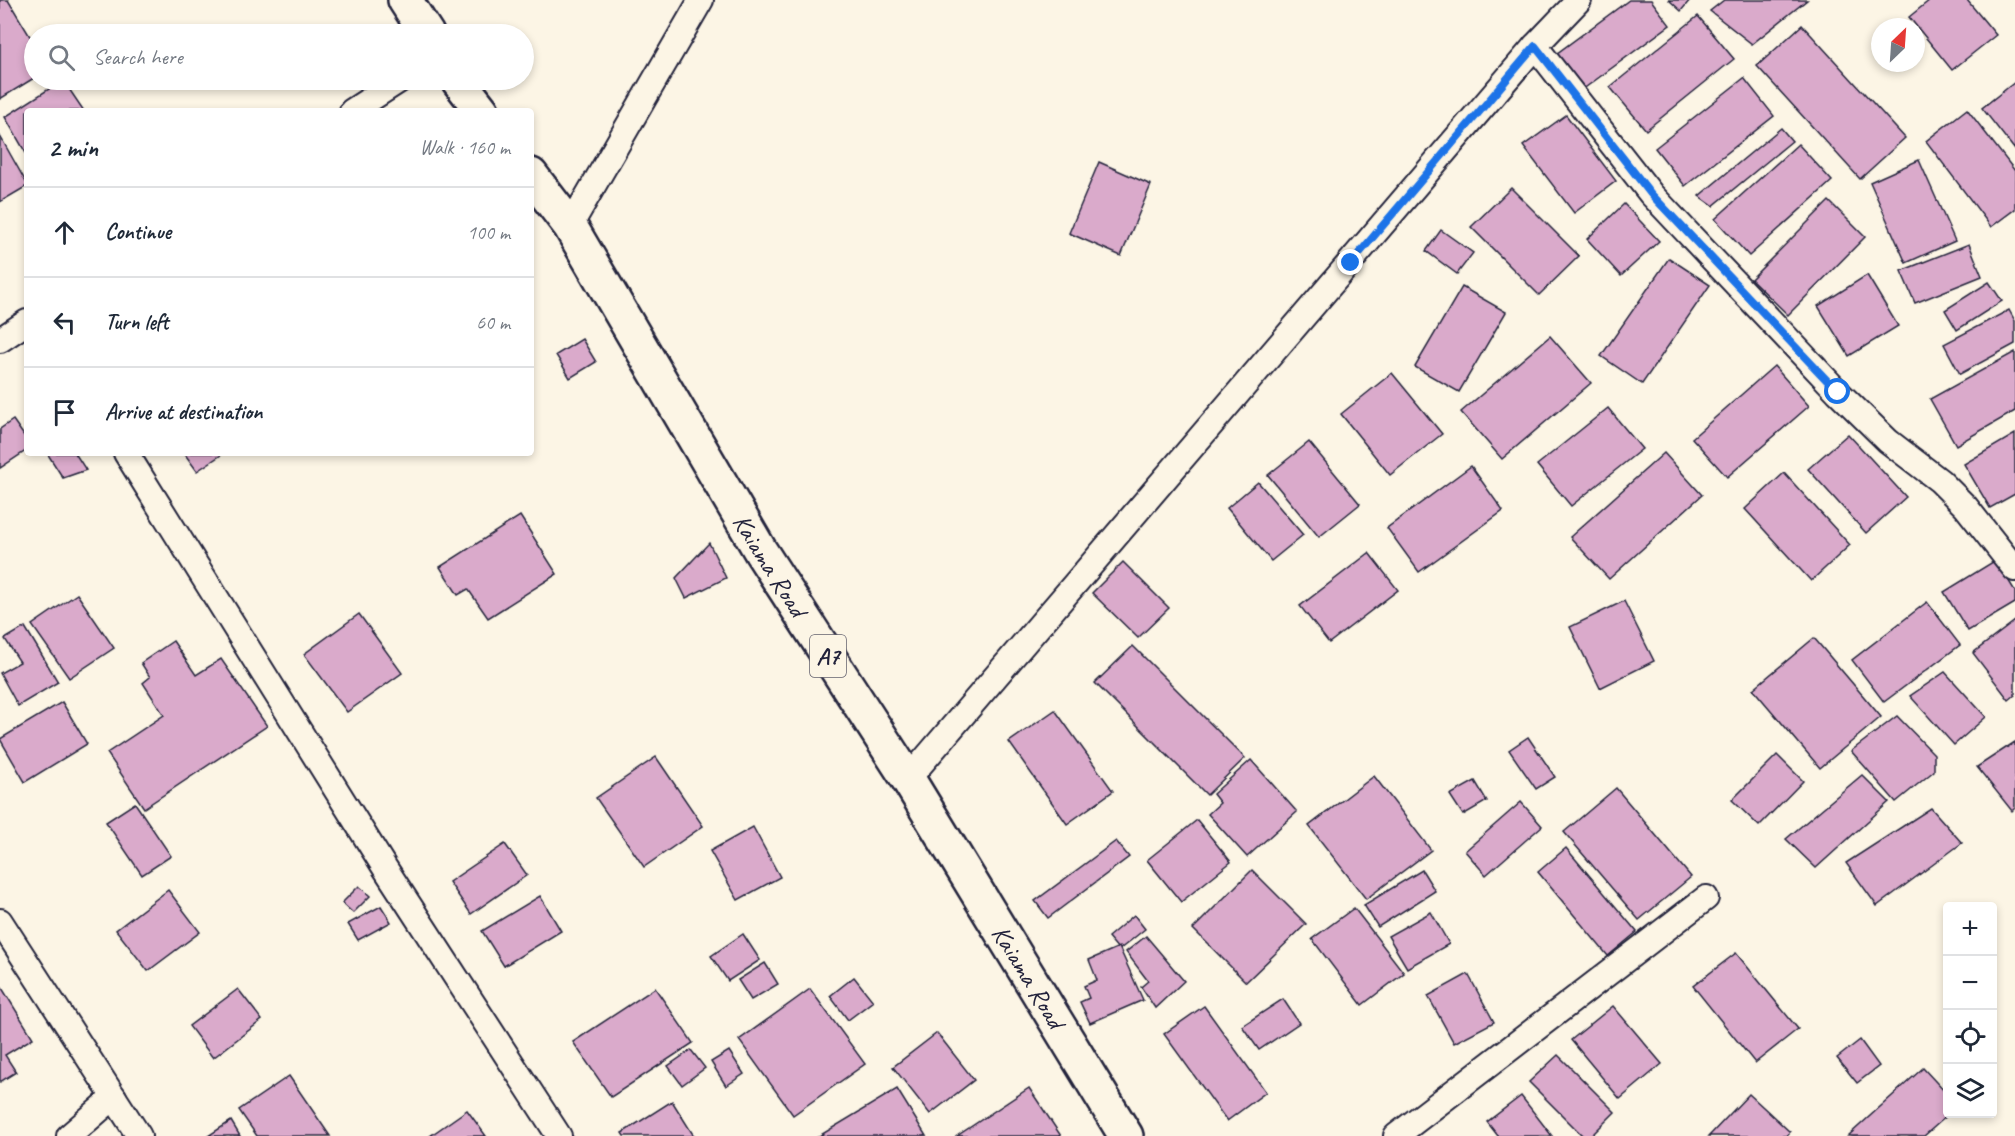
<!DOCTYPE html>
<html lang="en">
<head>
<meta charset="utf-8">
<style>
	:root { --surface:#fff; --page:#f6f6f7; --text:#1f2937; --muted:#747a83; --line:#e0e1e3 }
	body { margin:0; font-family:Caveat,sans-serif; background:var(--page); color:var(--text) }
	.controls { position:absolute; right:18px; bottom:18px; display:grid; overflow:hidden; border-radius:6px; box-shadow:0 3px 9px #0003 }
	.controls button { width:54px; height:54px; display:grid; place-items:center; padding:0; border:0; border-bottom:2px solid var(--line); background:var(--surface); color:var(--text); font:30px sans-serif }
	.compass { position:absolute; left:1871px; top:18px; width:54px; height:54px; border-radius:50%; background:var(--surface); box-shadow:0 3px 9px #0003; rotate:25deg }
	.stop { position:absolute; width:18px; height:18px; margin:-14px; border:4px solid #1a73e8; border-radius:50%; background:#fff }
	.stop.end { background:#1a73e8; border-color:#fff; box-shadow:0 2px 6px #0008 }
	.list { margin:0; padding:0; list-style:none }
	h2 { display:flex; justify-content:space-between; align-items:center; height:78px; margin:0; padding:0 24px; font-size:26px }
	h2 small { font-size:20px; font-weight:400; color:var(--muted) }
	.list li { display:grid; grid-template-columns:39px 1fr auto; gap:18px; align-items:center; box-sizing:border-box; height:90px; padding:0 24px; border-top:2px solid var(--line) }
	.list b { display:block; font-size:22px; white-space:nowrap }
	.list em { font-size:20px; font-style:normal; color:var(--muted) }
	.icon { flex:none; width:33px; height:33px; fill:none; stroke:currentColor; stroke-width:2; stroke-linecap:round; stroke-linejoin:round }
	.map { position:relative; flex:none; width:2015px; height:1136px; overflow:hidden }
	.search { position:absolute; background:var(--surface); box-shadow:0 3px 9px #0003; left:24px; top:24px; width:510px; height:66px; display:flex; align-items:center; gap:15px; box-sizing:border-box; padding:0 21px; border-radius:33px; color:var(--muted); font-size:22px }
	.panel { position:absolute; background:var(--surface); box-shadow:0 3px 9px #0003; left:24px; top:108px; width:510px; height:348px; border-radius:6px }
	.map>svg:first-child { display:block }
</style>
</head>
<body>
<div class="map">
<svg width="2015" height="1136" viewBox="0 0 2015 1136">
	<rect width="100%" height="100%" fill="#fcf5e5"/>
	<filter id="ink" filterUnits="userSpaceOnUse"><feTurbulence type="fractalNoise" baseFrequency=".0167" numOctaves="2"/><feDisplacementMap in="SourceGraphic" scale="12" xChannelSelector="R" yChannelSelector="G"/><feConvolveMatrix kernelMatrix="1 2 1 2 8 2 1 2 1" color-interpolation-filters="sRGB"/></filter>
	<g filter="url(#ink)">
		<!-- building -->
		<g fill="#daaacb" stroke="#22223b" stroke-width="1.5">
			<polygon points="0,0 8,0 34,43 34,78 0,99"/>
			<polygon points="1629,0 1651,0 1670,25 1582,90 1556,54"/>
			<polygon points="1669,0 1690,0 1681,11"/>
			<polygon points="1724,0 1807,0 1752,44 1710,11"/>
			<polygon points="1930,0 1967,0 1996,35 1952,70 1909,17"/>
			<polygon points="1698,16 1734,59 1646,130 1610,87"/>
			<polygon points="1802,25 1905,138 1860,179 1757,66"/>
			<polygon points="1744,78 1774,116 1685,186 1655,148"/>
			<polygon points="63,80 84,111 27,111 27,155 5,117"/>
			<polygon points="2015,82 2015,150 1982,108"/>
			<polygon points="1967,109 2015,171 2015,209 1991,227 1926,141"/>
			<polygon points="1566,115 1616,181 1574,213 1523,146"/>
			<polygon points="1781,128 1792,141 1713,206 1699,196"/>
			<polygon points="0,136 27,184 27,186 0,202"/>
			<polygon points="1798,144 1832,181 1749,256 1715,219"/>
			<polygon points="1919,160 1955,241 1906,263 1870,182"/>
			<polygon points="1099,162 1151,185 1121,256 1069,233"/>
			<polygon points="1511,188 1579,256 1539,295 1471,227"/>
			<polygon points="1829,201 1865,237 1788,315 1751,279"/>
			<polygon points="1624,204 1659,241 1621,276 1587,239"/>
			<polygon points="1441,230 1473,253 1457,274 1426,251"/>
			<polygon points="1969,244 1982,276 1915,303 1901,271"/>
			<polygon points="1669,258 1710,285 1642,384 1601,356"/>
			<polygon points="1867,275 1898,326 1849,356 1818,306"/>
			<polygon points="1989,282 2002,301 1957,330 1945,310"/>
			<polygon points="1462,287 1506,312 1459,392 1415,367"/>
			<polygon points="2009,310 2015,321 2015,344 1960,374 1944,344"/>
			<polygon points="1550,336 1591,383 1502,459 1461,412"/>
			<polygon points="582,339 596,362 570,378 556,355"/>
			<polygon points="2015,352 2015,411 1956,445 1930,399"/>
			<polygon points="1774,366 1809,406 1727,477 1692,438"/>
			<polygon points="1392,373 1442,434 1390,475 1341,414"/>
			<polygon points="1608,408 1642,449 1571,506 1537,465"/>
			<polygon points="13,420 27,440 27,450 0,468 0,429"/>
			<polygon points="1848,434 1906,497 1866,533 1808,469"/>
			<polygon points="2015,434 2015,494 1990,508 1964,464"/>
			<polygon points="1309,442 1360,504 1319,537 1268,475"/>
			<polygon points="47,453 75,453 86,470 63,478"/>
			<polygon points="184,453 224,453 197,471"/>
			<polygon points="1664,453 1702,495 1609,579 1570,537"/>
			<polygon points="1471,466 1503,511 1419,572 1387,528"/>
			<polygon points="1784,473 1850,545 1811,581 1745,509"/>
			<polygon points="1258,482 1303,535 1271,561 1227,508"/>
			<polygon points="520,516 557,574 488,618 468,589 458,595 440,567"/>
			<polygon points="709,543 726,578 686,598 676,578"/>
			<polygon points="1369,553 1398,590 1329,643 1300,606"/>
			<polygon points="1996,560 2015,591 2015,603 1968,631 1944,592"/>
			<polygon points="1123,562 1169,608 1138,638 1092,593"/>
			<polygon points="77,594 114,648 69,678 32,625"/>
			<polygon points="1624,601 1654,661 1600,688 1570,627"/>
			<polygon points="1927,602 1960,645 1884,702 1852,660"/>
			<polygon points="359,614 402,673 347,712 304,654"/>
			<polygon points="2015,621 2015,695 2009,700 1973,653"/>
			<polygon points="25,627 58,682 18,706 0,673 20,662 5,639"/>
			<polygon points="1814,638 1881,717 1820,768 1753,689"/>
			<polygon points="173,641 196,675 221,659 267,726 144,808 107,753 164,715 143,683 150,677 141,663"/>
			<polygon points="1133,646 1245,758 1207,795 1095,683"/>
			<polygon points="1945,672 1986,717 1954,745 1910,696"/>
			<polygon points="62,702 87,744 25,782 0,739"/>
			<polygon points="1055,710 1113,791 1067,824 1009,742"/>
			<polygon points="1897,716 1934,754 1934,771 1896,802 1851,751"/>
			<polygon points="1528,737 1555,777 1536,789 1509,750"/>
			<polygon points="2015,742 2015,808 2012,811 1977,767"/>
			<polygon points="1777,755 1803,781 1759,826 1732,800"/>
			<polygon points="656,757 703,826 644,867 596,798"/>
			<polygon points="1251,760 1297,812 1247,857 1208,814 1220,803 1213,794"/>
			<polygon points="1862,775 1889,802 1816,868 1786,839"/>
			<polygon points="1374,776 1431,850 1366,899 1309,826"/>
			<polygon points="1475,781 1487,801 1463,815 1450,795"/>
			<polygon points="1616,788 1691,877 1639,920 1564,832"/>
			<polygon points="1521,802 1542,826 1486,875 1465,851"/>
			<polygon points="135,803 171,856 142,875 106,822"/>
			<polygon points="1931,808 1962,843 1877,906 1846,863"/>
			<polygon points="1197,820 1231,862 1181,902 1147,860"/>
			<polygon points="753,827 780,877 738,900 710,851"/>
			<polygon points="1116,841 1129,857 1048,918 1035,901"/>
			<polygon points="505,844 527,875 471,914 449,882"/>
			<polygon points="1566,848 1637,932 1608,956 1538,872"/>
			<polygon points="1252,870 1306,924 1246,982 1193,929"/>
			<polygon points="1422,870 1435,891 1378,927 1364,905"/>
			<polygon points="359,886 370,896 353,913 342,903"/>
			<polygon points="168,890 200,932 148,971 116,930"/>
			<polygon points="540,896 561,931 504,966 482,931"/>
			<polygon points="381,906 391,922 358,940 348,924"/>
			<polygon points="1354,908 1404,973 1362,1005 1312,939"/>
			<polygon points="1431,912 1449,944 1407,968 1388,936"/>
			<polygon points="1134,915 1145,929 1119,950 1108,937"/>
			<polygon points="743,934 760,960 728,981 711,956"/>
			<polygon points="1146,936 1184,981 1155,1008 1141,987 1148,981 1126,952"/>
			<polygon points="1119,947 1143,1000 1090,1023 1080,1002 1089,998 1084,986 1097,980 1089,960"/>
			<polygon points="1736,953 1798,1029 1755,1063 1693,986"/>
			<polygon points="765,963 778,984 751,1000 738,980"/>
			<polygon points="1468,974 1494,1022 1454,1043 1428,996"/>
			<polygon points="854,977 873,1001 848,1020 830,996"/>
			<polygon points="2,988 33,1038 5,1055 16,1072 0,1082 0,989"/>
			<polygon points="655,988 693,1043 611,1097 573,1042"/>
			<polygon points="238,989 262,1020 213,1058 189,1026"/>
			<polygon points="810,989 865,1064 793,1115 739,1040"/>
			<polygon points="1283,999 1299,1023 1259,1050 1242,1026"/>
			<polygon points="1204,1006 1266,1092 1227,1121 1164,1034"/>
			<polygon points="1613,1006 1662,1064 1620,1099 1571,1040"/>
			<polygon points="937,1033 974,1080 930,1114 893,1067"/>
			<polygon points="1860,1040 1879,1066 1857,1083 1837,1058"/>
			<polygon points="691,1050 705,1068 682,1085 668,1066"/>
			<polygon points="729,1051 744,1074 726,1086 711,1062"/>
			<polygon points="1558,1055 1615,1112 1591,1136 1583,1136 1529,1082"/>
			<polygon points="1923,1068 1948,1095 1949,1114 1924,1136 1848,1136"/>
			<polygon points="289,1076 330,1136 257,1136 239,1110"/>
			<polygon points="1029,1088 1061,1136 957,1136"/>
			<polygon points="897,1089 926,1136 819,1136"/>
			<polygon points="1749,1094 1790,1132 1786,1136 1709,1136"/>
			<polygon points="1521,1096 1552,1136 1498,1136 1487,1122"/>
			<polygon points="672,1101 694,1136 624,1136 622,1133"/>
			<polygon points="467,1110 486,1136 430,1136"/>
			<polygon points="231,1121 240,1136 208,1136"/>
		</g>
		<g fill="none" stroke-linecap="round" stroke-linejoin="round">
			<defs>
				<g id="minor">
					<polyline points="1535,46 1651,194 1838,392 1888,441 1940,481 1966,507 2015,569"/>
					<polyline points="352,111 400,80"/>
					<polyline points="570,226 701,0"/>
					<polyline points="0,340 27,322"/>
					<polyline points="126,453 385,868 559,1136"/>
					<polyline points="908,779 1535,46 1579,0"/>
					<polyline points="0,921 139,1136"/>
					<polyline points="69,1136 114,1097"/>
					<polyline points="1396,1136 1706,898"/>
				</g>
				<g id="trunk">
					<polyline points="405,0 427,34"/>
					<polyline points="458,80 482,111"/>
					<path id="s1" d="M 531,175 L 570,226 L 761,552 L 908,779 L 1126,1136"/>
				</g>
			</defs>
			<!-- minor casing -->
			<use href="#minor" stroke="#22223b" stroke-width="28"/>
			<!-- trunk casing -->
			<use href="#trunk" stroke="#22223b" stroke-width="38"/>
			<!-- minor -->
			<use href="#minor" stroke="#fcf5e5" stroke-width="24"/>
			<!-- trunk -->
			<use href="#trunk" stroke="#fcf5e5" stroke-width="33"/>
		</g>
	</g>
	<g fill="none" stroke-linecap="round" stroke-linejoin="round" filter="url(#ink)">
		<!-- route -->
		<polyline stroke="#1a73e8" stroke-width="8" points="1351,263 1535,46 1651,194 1838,392"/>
	</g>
	<g text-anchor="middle" stroke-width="6" stroke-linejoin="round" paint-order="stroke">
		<!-- shield labels -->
		<rect fill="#fcf5e5" stroke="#63616e" stroke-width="1.5" x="810" y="635" width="36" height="42" rx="4.5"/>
		<g font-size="24" font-weight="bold" fill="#22223b">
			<text x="828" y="664">A7</text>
		</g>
		<!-- street labels -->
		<g font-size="26" fill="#22223b" stroke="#fcf5e5">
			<text dy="9" stroke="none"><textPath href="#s1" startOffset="458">Kaiama Road</textPath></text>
			<text dy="9" stroke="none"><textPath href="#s1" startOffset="944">Kaiama Road</textPath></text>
		</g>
	</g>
</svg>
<div class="controls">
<button>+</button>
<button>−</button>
<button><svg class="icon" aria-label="locate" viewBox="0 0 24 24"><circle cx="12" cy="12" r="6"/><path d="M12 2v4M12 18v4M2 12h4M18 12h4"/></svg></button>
<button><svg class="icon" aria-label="layers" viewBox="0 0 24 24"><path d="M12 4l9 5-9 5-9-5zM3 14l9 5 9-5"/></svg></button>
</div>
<svg class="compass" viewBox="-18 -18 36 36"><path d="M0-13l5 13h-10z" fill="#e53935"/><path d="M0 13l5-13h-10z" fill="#747a83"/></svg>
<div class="stop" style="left:1838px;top:392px"></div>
<div class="stop end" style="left:1351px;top:263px"></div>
<div class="search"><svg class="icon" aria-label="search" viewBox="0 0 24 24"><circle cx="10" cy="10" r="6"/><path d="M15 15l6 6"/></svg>Search here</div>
<section class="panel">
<h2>2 min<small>Walk · 160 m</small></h2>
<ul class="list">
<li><svg class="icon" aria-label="ahead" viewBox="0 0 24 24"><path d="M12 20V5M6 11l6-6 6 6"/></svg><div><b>Continue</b></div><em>100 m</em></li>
<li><svg class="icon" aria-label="left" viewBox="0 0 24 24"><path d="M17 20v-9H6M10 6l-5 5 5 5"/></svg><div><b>Turn left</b></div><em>60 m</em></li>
<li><svg class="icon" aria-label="arrive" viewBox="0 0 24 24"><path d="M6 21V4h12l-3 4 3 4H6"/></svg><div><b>Arrive at destination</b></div></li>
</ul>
</section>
</div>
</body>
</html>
